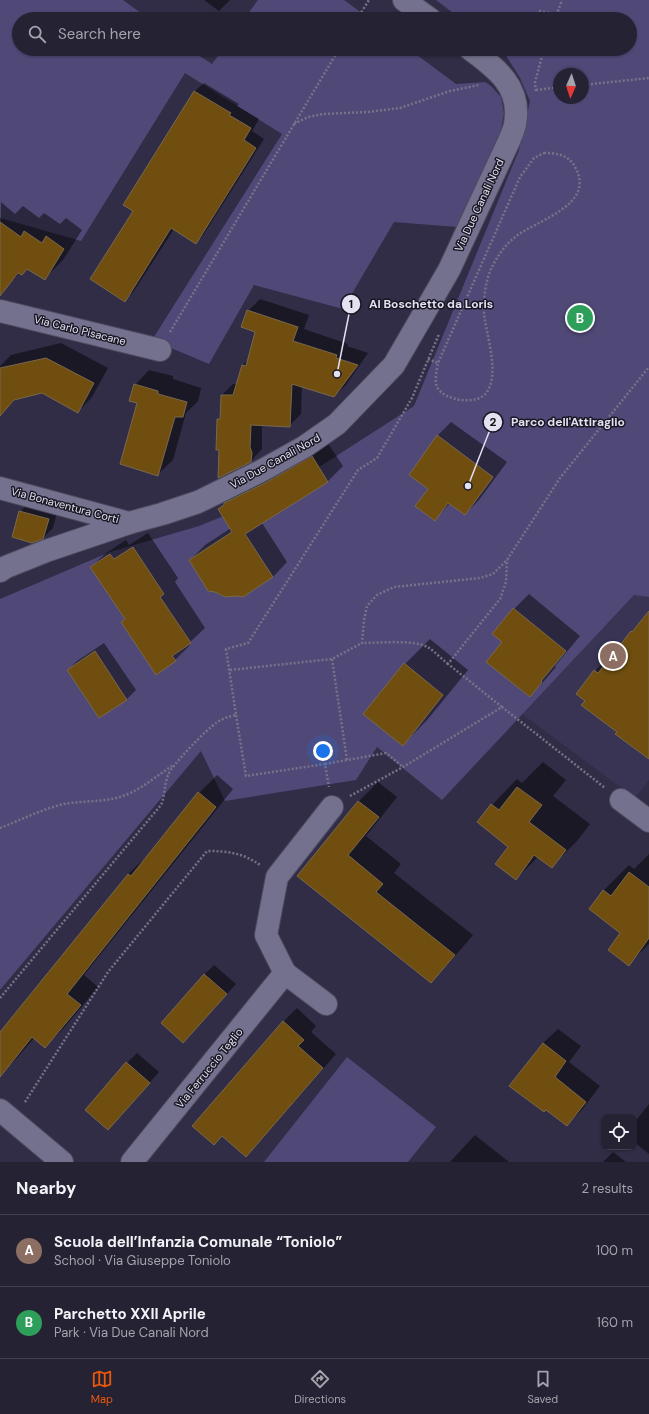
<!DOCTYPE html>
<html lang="en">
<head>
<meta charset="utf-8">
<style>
	:root { --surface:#252234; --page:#2d2a3c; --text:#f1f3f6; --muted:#a3a4ac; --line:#423f4f; --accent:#ea580c }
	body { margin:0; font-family:"DM Sans",sans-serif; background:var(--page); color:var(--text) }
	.controls { position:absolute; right:12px; bottom:12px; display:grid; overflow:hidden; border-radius:8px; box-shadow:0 1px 3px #0004 }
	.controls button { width:36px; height:36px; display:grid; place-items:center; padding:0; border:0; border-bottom:1px solid var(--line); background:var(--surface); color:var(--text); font:20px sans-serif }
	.compass { position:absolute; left:553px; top:68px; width:36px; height:36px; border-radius:50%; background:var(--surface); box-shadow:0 1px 3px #0004; rotate:183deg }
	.you { position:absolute; left:323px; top:751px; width:14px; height:14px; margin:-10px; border:3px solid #fff; border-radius:50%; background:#1a73e8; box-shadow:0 0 0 6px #1a73e833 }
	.badge { display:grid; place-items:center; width:26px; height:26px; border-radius:50%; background:var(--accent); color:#fff; font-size:13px; font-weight:700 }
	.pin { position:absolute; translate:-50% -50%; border:2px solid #fff; box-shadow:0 1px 4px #0006 }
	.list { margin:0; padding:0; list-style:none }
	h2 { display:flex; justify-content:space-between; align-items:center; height:52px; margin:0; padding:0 16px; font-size:17px }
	h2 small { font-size:13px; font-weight:400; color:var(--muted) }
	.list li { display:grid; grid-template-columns:26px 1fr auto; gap:12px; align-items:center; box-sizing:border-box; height:72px; padding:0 16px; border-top:1px solid var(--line) }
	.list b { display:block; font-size:15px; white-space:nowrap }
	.list p { margin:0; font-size:13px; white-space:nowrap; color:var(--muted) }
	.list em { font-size:13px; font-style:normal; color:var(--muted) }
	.icon { flex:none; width:22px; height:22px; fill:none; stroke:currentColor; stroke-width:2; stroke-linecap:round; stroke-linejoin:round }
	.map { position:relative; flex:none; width:649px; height:1162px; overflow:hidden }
	.search { position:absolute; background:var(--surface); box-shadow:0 1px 3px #0004; left:12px; right:12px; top:12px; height:44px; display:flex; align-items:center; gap:10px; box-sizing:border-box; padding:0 14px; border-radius:22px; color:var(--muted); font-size:15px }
	.sheet { height:196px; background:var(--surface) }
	nav { display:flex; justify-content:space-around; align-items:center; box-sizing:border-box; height:56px; border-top:1px solid var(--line); background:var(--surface); font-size:11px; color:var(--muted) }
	nav a { display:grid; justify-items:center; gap:2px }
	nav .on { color:var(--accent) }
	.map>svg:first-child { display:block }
</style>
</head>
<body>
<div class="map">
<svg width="649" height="1162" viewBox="0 0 649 1162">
	<rect width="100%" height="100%" fill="#312d46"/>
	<!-- built -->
	<polygon fill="#393454" points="634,595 649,597 649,780 635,798 522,714"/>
	<!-- green -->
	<g fill="#504977" fill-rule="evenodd">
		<polygon points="0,0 123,0 149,19 19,19 19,49 189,49 212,64 223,49 409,49 456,84 485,82 491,86 501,97 504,113 501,130 457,227 394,222 343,309 254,285 209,364 152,340 282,134 185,73 81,241 0,218"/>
		<polygon points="258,0 344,0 370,19 244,19"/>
		<path d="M 436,0 L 649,0 L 649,597 L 634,595 L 442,800 L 377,747 L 356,780 L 225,801 L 201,751 L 0,990 L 0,599 L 110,552 L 199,526 L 258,502 L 316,469 L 414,406 L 519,150 L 530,101 L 520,78 L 502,49 L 630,49 L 630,19 L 461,19 ZM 559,74 L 583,74 L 583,98 L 559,98 Z"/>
		<polygon points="347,1057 436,1127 408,1162 264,1162"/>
	</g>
	<!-- shadow -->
	<g fill="#0007">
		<polygon points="204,0 230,0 219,11"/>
		<polygon points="204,83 239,104 237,106 259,119 252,131 264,139 204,234 196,243 174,229 134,291 125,300 134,210 124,205 195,91"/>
		<polygon points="1,202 15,214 23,206 39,218 44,213 60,224 66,218 82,230 63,260 44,279 27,268 20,273 5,288 0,284"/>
		<polygon points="260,299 309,315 304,329 348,344 347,346 368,353 346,385 334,396 302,386 301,414 289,426 262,425 262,449 251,461 220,449 218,419 222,415 222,395 233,384 237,384 243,365 249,359 256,331 248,311"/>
		<polygon points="61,343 108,368 92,397 78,412 43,392 16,399 0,416 0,366 11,355"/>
		<polygon points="149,370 173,376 173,379 201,388 198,401 186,413 173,460 158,474 135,385"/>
		<polygon points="451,422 507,462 479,500 465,514 450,503 435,520 429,488 437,436"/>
		<polygon points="327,442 343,466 328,481 262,523 287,562 273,577 190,560 205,545 231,528 219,510 240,489"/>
		<polygon points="30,502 58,509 53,528 43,538 20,512"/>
		<polygon points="148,533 178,578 175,582 205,628 189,643 190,645 175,660 156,673 125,619 91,567 106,553 126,540 129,545"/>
		<polygon points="529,594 580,636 555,666 556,667 544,681 530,696 503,642 514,609"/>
		<polygon points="649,614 649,747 618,732 586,701 595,671"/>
		<polygon points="430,639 468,670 428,719 403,745 405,664"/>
		<polygon points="104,643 136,690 127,699 99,717 68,670 77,661"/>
		<polygon points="543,762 566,780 553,796 590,824 577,841 552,866 538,857 516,879 510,846 492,805 517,779 522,783"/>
		<polygon points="217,775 233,789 84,975 98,987 63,1029 45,1047 34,1038 17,1058 0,1075 0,1033 128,874 146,857 147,857 199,793"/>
		<polygon points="378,782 397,797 366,836 401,864 394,873 473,935 450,962 431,981 299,876 359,801"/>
		<polygon points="649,854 649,944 628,964 622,933 604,890 629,865 634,869"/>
		<polygon points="214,965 236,984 193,1031 204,975"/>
		<polygon points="297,1008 316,1026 311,1032 336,1054 259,1142 246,1155 283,1022"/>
		<polygon points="558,1029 581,1046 569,1062 600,1086 582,1110 567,1125 546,1109 511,1086 543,1043"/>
		<polygon points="137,1053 159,1072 118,1119 127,1063"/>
		<polygon points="649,1104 649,1154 634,1142 634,1123"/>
		<polygon points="475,1135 509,1162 450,1162"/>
		<polygon points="613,1152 626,1162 603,1162"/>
	</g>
	<!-- building -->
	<g fill="#6f4e0f" stroke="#79684e">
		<polygon points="194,91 231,113 229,115 251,128 244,140 256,148 196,244 171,228 125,302 90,279 133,211 123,205"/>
		<polygon points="0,222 21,237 24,231 42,243 46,236 64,249 45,280 27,269 22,275 18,273 0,296"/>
		<polygon points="247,310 298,327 293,341 337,355 336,358 358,365 334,397 292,384 290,427 251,425 250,447 252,453 251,462 218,478 219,450 216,450 217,419 220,419 221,395 233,395 242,365 246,366 255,332 241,327"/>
		<polygon points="46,358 94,383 78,413 42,393 14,400 0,416 0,368"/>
		<polygon points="134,384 158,391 158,394 187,402 183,417 175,417 158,476 120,464 137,403 129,401"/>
		<polygon points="437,435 493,477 465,515 448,503 435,521 415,506 428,489 409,475"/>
		<polygon points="312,456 328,482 245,534 273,577 243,597 236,596 225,597 215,592 208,591 189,560 232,532 218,509 224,505 224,503 267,482"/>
		<polygon points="19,511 49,519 43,539 32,543 12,537"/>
		<polygon points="133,547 164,594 160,597 191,643 172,656 176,661 156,675 121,622 125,619 90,567 110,554 114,559"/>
		<polygon points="513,608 566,651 541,681 542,682 530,697 486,662 502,642 492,634"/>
		<polygon points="649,611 649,759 615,734 617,732 581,705 585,701 576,694 594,670 598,673 631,631 632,632"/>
		<polygon points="95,651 127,700 99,718 67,670"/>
		<polygon points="404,663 443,695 403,746 363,714"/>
		<polygon points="517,787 542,805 529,822 566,850 552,868 534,855 516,880 495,864 508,847 477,822 491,804 499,810"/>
		<polygon points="198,792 216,807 67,994 81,1005 45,1048 32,1037 0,1077 0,1032 128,874 131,876"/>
		<polygon points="358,801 379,817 348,855 383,884 376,892 455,955 431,983 297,876"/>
		<polygon points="629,872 649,887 649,938 629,966 608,950 620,933 589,909 603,890 611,896"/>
		<polygon points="204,974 227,994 183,1043 161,1023"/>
		<polygon points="283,1021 304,1040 298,1046 323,1068 246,1157 222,1136 214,1145 192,1126"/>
		<polygon points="543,1043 566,1061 555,1077 586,1102 567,1126 546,1110 544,1112 509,1086"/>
		<polygon points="126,1062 150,1083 108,1130 85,1110"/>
	</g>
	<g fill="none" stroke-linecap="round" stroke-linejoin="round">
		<defs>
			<g id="street">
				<polyline points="404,0 430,19"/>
				<polyline points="0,311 160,350"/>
				<polyline points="0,488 129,523"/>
				<path d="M 0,571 L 6,567 L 46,551 L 129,523 L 162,514 L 198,502 L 261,471 L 304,447 L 337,424 L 394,365 L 449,270 L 509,141 C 511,136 514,130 515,124 C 522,87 496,68 470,49"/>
				<polyline points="621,800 649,821"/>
				<polyline points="285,973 266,935 277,877 332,807"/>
				<polyline points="0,1110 62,1162"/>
				<polyline points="132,1162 285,973 326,1004"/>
			</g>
		</defs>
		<!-- street casing -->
		<use href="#street" stroke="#4e4a5f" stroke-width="24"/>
		<!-- path -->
		<g stroke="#767389" stroke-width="2.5" stroke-dasharray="2 2" stroke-linecap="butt">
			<polyline points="539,11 556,14"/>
			<polyline points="357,19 369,0"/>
			<polyline points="555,19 562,0"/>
			<polyline points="583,85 649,78"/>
			<polyline points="536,90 559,87"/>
			<polyline points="536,91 535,82 544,49"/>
			<polyline points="294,124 308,117 323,114 368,112 400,108 450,91 479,85"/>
			<path d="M 544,153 C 557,153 569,155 575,167 C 597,206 535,220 514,238 C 505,245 497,257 492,267 C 485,280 482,306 485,320 C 488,341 499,373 487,392 C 478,406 444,401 437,387 C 434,380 437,369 438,363 L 520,177 L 534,158 Z"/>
			<polyline points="170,332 339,49"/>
			<polyline points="428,359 438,363"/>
			<polyline points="332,659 347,760 386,753 403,767"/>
			<path d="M 448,664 C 442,659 435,652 429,648 C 416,639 378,643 362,643 L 364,620 L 367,606 L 377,595 L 394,587 L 480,578 L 493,574 L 507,560 L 560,478 L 649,367"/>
			<polyline points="230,670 332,659 362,643"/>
			<polyline points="502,707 448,664 500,599 506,582 507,560"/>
			<polyline points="236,715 246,776 325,764 329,787"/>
			<polyline points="325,764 347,760"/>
			<polyline points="350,796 403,767 502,707 605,788"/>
			<path d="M 0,828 C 21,820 42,809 64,804 C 85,800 108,803 128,794 C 144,787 158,775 172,766"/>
			<path d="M 0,998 L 161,805 C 165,796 164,785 168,775 C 171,766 207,729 216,723 C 223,718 228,717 236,715 L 226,649 L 248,643 L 358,470 L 377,458 L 412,398 L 439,334"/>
			<path d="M 25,1102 L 108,972 L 207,851 C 227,851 243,853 260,865"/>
		</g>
		<!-- street -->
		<use href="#street" stroke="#74718e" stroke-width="22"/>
	</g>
	<g text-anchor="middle" stroke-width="3" stroke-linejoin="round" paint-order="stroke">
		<!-- street labels -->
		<g font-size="11" fill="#e3e1f2" stroke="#191723">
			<text transform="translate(479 205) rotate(-65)" y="4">Via Due Canali Nord</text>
			<text transform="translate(80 330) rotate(14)" y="4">Via Carlo Pisacane</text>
			<text transform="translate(275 461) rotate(-29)" y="4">Via Due Canali Nord</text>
			<text transform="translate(65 505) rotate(15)" y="4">Via Bonaventura Corti</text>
			<text transform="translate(209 1068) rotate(-51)" y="4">Via Ferruccio Teglio</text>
		</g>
	</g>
	<!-- callouts -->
	<path fill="none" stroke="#e3e1f2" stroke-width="1.5" d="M337 374L351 304M468 486L493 422"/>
	<g fill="#e3e1f2" stroke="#191723" stroke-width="1.5">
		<circle cx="337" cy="374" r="4"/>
		<circle cx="468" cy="486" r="4"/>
		<circle cx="351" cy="304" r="10"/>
		<circle cx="493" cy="422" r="10"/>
	</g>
	<g font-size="12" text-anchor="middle" font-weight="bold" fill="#111">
		<text x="351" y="308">1</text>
		<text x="493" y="426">2</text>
	</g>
	<g font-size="12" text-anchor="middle" font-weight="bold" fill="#e3e1f2" stroke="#191723" stroke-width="3" stroke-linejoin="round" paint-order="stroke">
		<text x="431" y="308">Al Boschetto da Loris</text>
		<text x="568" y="426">Parco dell'Attiraglio</text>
	</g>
</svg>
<div class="controls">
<button><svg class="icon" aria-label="locate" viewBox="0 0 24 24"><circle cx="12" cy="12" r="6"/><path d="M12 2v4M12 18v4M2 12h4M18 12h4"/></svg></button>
</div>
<svg class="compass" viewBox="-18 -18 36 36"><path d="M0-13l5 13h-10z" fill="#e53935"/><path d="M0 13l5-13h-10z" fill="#a3a4ac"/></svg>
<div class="you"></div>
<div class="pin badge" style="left:613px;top:656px;background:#8d6e63">A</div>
<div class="pin badge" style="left:580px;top:318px;background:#2e9e5b">B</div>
<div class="search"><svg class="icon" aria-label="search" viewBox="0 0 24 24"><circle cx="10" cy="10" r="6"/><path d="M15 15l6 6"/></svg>Search here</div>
</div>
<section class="sheet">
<h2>Nearby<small>2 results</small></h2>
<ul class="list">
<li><span class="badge" style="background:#8d6e63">A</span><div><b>Scuola dell’Infanzia Comunale “Toniolo”</b><p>School · Via Giuseppe Toniolo</p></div><em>100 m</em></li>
<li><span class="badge" style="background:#2e9e5b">B</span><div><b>Parchetto XXII Aprile</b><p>Park · Via Due Canali Nord</p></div><em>160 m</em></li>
</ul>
</section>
<nav>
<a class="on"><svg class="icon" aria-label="map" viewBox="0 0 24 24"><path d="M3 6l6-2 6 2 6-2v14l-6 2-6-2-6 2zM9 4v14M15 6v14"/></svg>Map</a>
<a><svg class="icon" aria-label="directions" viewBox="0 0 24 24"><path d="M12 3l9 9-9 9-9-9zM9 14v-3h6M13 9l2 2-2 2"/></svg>Directions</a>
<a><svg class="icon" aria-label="saved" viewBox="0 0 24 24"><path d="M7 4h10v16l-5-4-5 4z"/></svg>Saved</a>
</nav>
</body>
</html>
